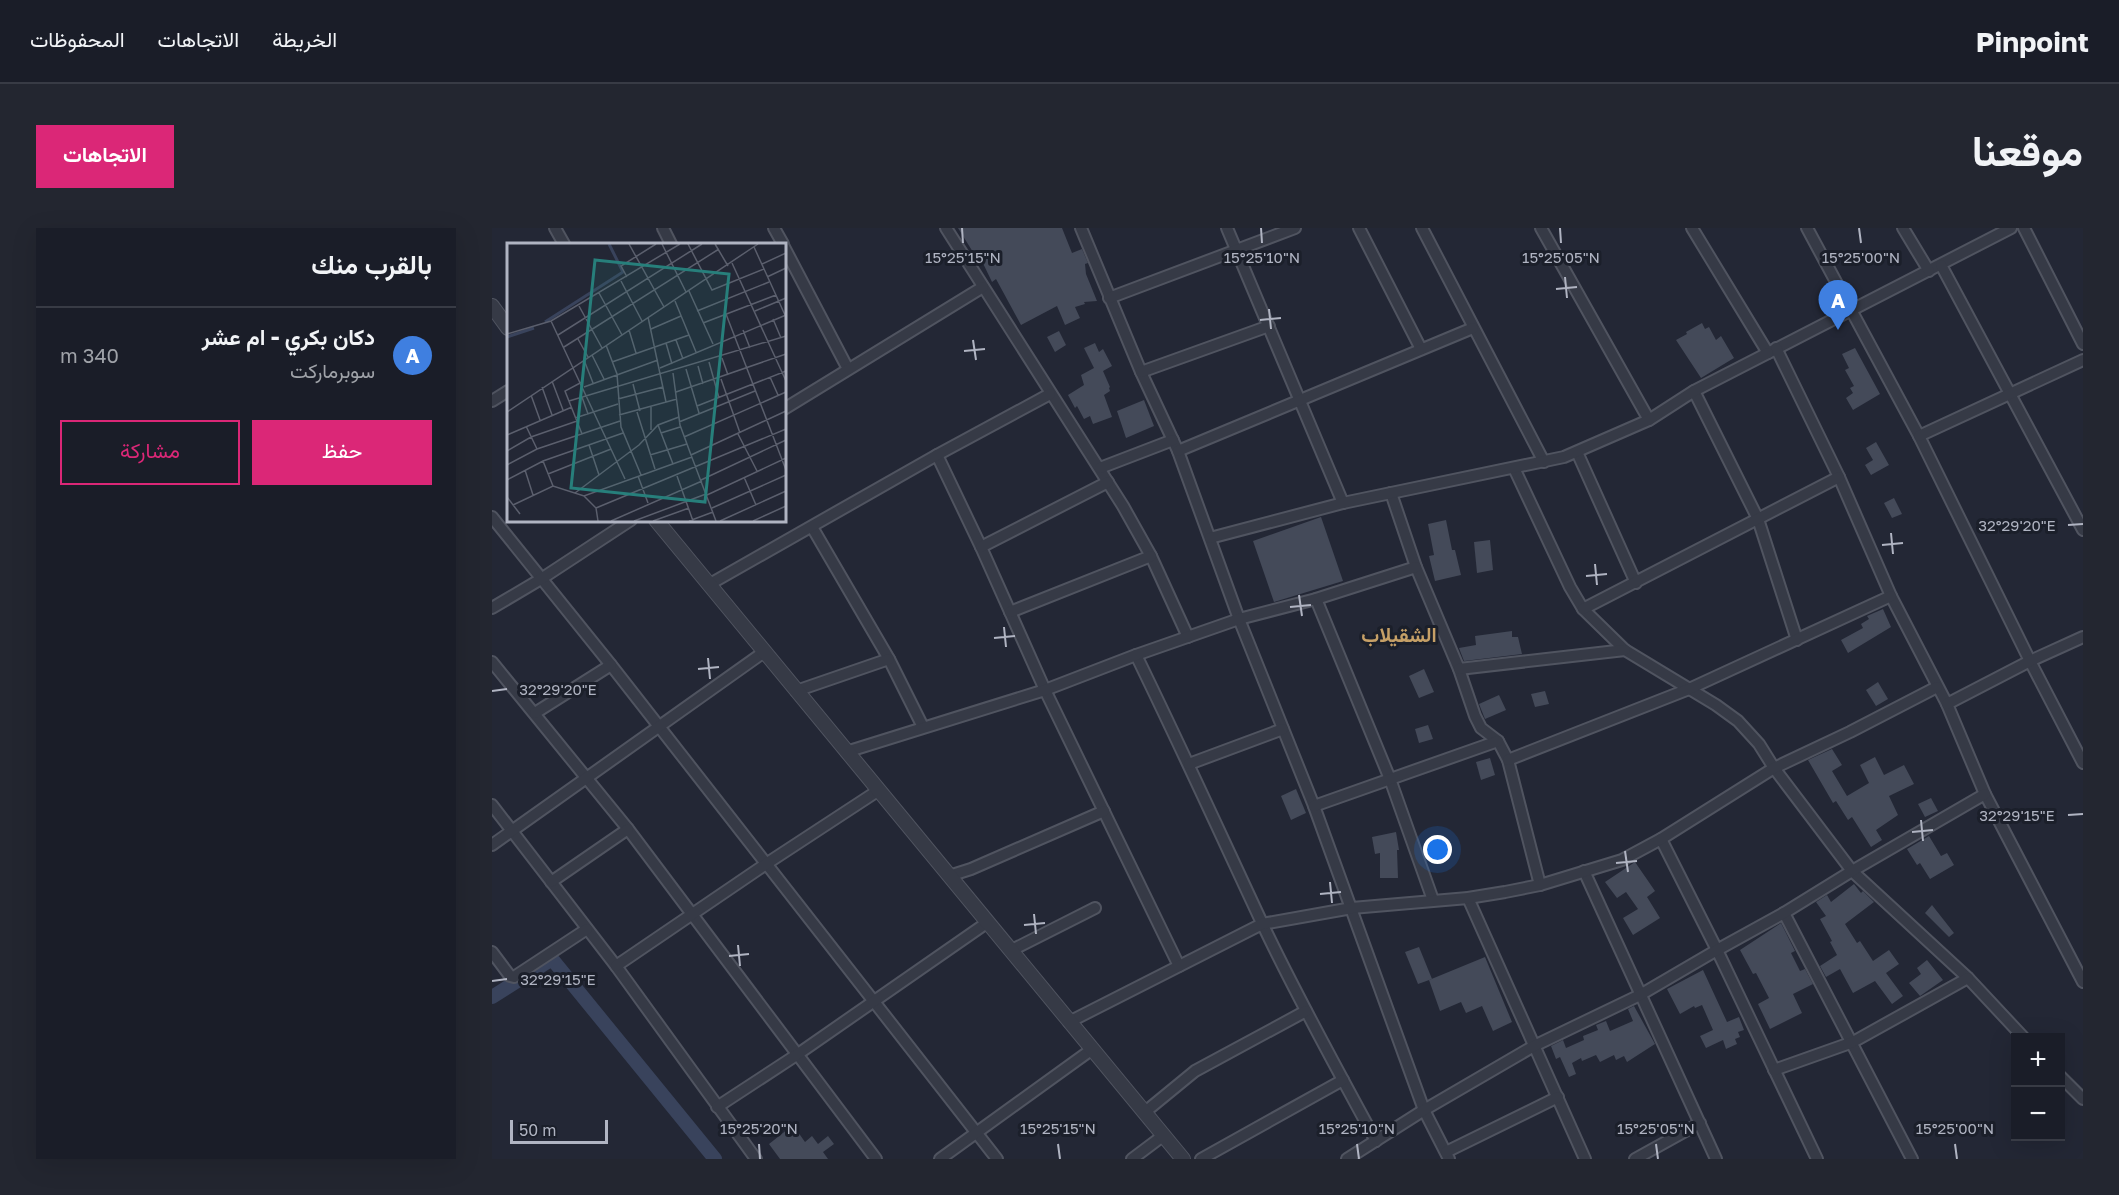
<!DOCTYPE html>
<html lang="ar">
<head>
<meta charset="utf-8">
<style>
	:root { --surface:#1a1d28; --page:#232630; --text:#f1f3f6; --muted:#9fa2a8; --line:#383b45; --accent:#db2777 }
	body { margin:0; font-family:"Golos Text",Vazirmatn,sans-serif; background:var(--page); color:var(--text); direction:rtl }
	.controls { position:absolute; right:18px; bottom:18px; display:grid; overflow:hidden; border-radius:0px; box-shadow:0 6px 24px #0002 }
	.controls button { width:54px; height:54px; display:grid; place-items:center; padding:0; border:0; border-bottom:2px solid var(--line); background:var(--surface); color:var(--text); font:30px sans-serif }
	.scale { position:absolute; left:18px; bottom:15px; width:98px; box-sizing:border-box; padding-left:6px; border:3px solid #b0b4c2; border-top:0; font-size:16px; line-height:21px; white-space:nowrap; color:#b0b4c2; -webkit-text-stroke:4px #1b1f2a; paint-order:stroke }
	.you { position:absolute; left:946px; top:622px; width:21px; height:21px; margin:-15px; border:4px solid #fff; border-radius:50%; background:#1a73e8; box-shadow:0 0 0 9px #1a73e833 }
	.badge { display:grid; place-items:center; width:39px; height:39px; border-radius:50%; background:var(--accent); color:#fff; font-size:20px; font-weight:700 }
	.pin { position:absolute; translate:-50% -50px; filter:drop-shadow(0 2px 3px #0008) }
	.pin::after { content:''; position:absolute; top:32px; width:21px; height:18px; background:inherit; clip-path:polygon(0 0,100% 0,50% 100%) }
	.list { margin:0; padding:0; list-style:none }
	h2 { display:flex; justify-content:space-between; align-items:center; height:78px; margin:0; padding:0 24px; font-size:26px }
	h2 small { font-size:20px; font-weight:400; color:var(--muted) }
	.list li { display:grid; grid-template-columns:39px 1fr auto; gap:18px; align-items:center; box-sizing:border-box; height:96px; padding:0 24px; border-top:2px solid var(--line) }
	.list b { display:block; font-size:22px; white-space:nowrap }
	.list p { margin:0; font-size:20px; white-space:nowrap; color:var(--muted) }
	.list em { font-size:20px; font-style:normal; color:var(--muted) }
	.actions { display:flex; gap:12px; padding:18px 24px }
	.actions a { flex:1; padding:14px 0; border:2px solid var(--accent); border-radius:0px; text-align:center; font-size:21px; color:var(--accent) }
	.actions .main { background:var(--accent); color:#fff }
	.map { position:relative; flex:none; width:1591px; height:931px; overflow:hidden; direction:ltr; border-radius:0px }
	header { display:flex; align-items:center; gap:36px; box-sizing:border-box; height:84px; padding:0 30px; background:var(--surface); border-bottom:2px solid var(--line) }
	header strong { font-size:28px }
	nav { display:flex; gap:33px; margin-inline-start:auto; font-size:21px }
	.intro { display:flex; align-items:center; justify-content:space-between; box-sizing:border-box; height:144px; padding:0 36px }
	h1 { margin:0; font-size:42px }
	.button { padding:15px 27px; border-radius:0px; background:var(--accent); color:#fff; font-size:21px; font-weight:700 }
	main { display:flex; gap:36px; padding:0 36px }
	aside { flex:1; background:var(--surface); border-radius:0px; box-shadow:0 6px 24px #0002 }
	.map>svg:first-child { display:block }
</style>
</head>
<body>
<header>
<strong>Pinpoint</strong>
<nav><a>الخريطة</a><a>الاتجاهات</a><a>المحفوظات</a></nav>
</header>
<div class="intro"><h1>موقعنا</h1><a class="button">الاتجاهات</a></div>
<main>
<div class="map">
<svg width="1591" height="931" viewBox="0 0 1591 931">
	<rect width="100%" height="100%" fill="#232735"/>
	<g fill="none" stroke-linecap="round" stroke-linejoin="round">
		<!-- canal -->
		<polyline stroke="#39435c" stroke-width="14" points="0,769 60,731 223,931"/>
	</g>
	<!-- building -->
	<g fill="#444a59">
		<polygon points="466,0 570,0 580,25 590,21 596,35 593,36 594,46 605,73 592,74 593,76 583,79 588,90 573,97 565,78 529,97 504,51 500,54 487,27 484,29"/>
		<polygon points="1210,95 1213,101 1217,99 1224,112 1229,108 1242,130 1209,150 1184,112 1195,106 1194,104"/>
		<polygon points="567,103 574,117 563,124 555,109"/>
		<polygon points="603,115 607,124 611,121 620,138 611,143 618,159 617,160 618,163 612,167 620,189 601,196 598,188 592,191 585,178 583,180 576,167 592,157 589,147 602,140 592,120"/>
		<polygon points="1363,120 1388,166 1361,182 1354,170 1361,165 1358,160 1362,158 1353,142 1357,140 1350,126"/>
		<polygon points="652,172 662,198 634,210 625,183"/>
		<polygon points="1384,214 1397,237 1379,247 1373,237 1381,232 1374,220"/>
		<polygon points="1402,270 1410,286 1400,290 1392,275"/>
		<polygon points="829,289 851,353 782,374 761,313"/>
		<polygon points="954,292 960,322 963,322 969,347 943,353 937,328 942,327 936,296"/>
		<polygon points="998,312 1001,342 985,345 982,314"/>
		<polygon points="1391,381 1399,399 1356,425 1349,412 1371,400 1369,396 1377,391 1375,388"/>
		<polygon points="1020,403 1020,409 1026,409 1030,426 972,433 967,420 984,417 983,408"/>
		<polygon points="932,441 942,464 927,470 917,448"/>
		<polygon points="1386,454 1396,471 1384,478 1374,462"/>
		<polygon points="1053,463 1057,476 1043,479 1039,466"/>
		<polygon points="1007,467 1014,482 993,491 987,476"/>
		<polygon points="936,497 941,511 927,515 923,501"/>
		<polygon points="1340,521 1350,537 1340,543 1355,568 1377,555 1368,537 1383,529 1392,547 1412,537 1422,556 1397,568 1406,587 1384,602 1390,612 1379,619 1360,589 1356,592 1344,573 1341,575 1316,532"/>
		<polygon points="998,530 1003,547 989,552 984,534"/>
		<polygon points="804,561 814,585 799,592 789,568"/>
		<polygon points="1439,570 1446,583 1433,589 1426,576"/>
		<polygon points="904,604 907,622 905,622 906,650 888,650 888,625 883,626 880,609"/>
		<polygon points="1437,608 1449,628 1455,625 1462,637 1438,651 1428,635 1425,637 1415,621"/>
		<polygon points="1143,634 1163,663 1155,669 1168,690 1141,707 1131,690 1146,681 1134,664 1125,670 1113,654"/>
		<polygon points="1362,656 1369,665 1371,663 1382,674 1353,696 1365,715 1368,713 1381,733 1397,722 1407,736 1394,745 1411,768 1400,776 1383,753 1361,765 1348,741 1334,749 1328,738 1345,727 1338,714 1340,713 1328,691 1334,688 1324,674 1335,667 1339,674"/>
		<polygon points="1440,677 1462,705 1457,709 1433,685"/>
		<polygon points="1289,695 1303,723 1299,725 1308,743 1313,741 1321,756 1301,766 1310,785 1278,801 1266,776 1277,770 1264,745 1261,746 1248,722"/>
		<polygon points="927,719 940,751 926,756 913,724"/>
		<polygon points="993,729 1020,794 1001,803 990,778 974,785 969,774 948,783 937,752"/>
		<polygon points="1435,732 1451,752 1428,768 1417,755 1429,746 1425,740"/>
		<polygon points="1211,742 1235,794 1247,789 1252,802 1246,804 1248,809 1243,811 1245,816 1234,821 1231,812 1214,820 1208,808 1221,802 1210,777 1203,780 1202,778 1188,786 1175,761"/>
		<polygon points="1142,778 1163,816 1135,834 1132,828 1124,832 1122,827 1108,834 1104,827 1090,833 1089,830 1080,835 1084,846 1077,849 1068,829 1064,831 1059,818 1071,812 1074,820 1092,812 1091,808 1106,802 1104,797 1114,793 1118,803 1141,793 1136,781"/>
		<polygon points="301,897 313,914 320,908 326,916 336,908 342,916 331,924 336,931 288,931 277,916"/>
	</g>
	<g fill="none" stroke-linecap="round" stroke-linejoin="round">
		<defs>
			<g id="minor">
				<polyline points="63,0 72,16"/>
				<polyline points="171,0 179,16"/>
				<polyline points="282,0 291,16"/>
				<polyline points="454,0 631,278 659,328 696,409"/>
				<polyline points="589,0 649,144 686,223 747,391 822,578 932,882 957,931"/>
				<polyline points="735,0 851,275"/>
				<polyline points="867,0 929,121"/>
				<polyline points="930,0 1052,234"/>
				<polyline points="1049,0 1157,192"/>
				<polyline points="1200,0 1276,125 1519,0"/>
				<polyline points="1315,0 1427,208 1538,433 1591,535"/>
				<polyline points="1411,0 1437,43"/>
				<polyline points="1532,0 1591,116"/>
				<polyline points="292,19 356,141"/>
				<polyline points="1449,37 1591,302"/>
				<polyline points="617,70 803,0"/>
				<polyline points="1284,120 1347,249 1399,368 1455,476 1493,566 1591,754"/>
				<polyline points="649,144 777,98"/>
				<polyline points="1202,163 1266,291 1305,412"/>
				<polyline points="0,173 16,163"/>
				<polyline points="292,181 491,59"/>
				<polyline points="1427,208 1591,132"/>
				<polyline points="686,223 981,100"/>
				<polyline points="1085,224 1144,355"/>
				<polyline points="445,227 489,319 553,462 687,738"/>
				<polyline points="608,240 681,212"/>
				<polyline points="1022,240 1078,359 1091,381 1133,422 1224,477 1246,493 1267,516 1282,540 1360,643 1476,750 1532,810"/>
				<polyline points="899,265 924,339 967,441 983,488 989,500 1006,513 1016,532 1048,657"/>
				<polyline points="0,289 119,437 505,931"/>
				<polyline points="320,299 397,431 431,499"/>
				<polyline points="718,310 851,275 1072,229 1157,192 1202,163 1276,125"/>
				<polyline points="489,319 616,254"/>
				<polyline points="218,356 445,227 558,166"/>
				<polyline points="824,371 898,551 941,672"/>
				<polyline points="0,380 49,351 139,292"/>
				<polyline points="1091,381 1347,249"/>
				<polyline points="518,384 659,328"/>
				<path d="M 644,427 C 687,515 728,605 770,695 C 805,769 845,841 884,913"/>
				<polyline points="0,434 136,601 384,931"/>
				<polyline points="967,441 1133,422"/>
				<polyline points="304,463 397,431"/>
				<polyline points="1455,476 1538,433 1591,409"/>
				<polyline points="43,485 119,437"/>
				<polyline points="354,524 553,462 644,427 747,391 824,371 924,339"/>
				<polyline points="1016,532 1197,461 1399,368"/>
				<polyline points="697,536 791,501"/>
				<polyline points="0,577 124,738 264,931"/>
				<polyline points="822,578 1006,513"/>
				<polyline points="1169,611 1225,722 1325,931"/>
				<polyline points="0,617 272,424"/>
				<polyline points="1092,643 1224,931"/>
				<polyline points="457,648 479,641 612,583"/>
				<polyline points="59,654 136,601"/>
				<polyline points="976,670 1093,931"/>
				<polyline points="1292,685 1420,931"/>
				<polyline points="520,722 603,680"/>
				<polyline points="0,724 18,748 22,749 95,701"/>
				<polyline points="124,738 274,636 387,562"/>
				<polyline points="577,794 770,696 860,680 976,670 1013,664 1048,657 1130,632 1169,611 1282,540 1358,504 1445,459"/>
				<polyline points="1282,842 1361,814 1476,750"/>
				<polyline points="1568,848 1591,871"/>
				<polyline points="225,879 306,826 496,694"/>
				<polyline points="653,884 703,843 814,783"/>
				<polyline points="954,924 1066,869"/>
				<polyline points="448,931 599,822"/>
				<polyline points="640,931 672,907"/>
				<polyline points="709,931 851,852"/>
				<polyline points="855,931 932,882 1042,818 1148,767 1225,722 1292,685 1360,643 1493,566"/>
				<polyline points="1143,931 1208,895"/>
			</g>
			<g id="tertiary">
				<polyline points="0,78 16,100"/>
				<polyline points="164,292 691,931"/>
			</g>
		</defs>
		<!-- minor casing -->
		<use href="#minor" stroke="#505460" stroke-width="14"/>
		<!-- tertiary casing -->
		<use href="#tertiary" stroke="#505460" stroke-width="16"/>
		<!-- minor -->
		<use href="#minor" stroke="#363a46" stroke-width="10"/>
		<!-- tertiary -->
		<use href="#tertiary" stroke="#363a46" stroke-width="14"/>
	</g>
	<!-- ticks -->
	<path fill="none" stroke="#b0b4c2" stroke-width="2" d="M 470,0 L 471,15M 769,0 L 770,15M 1068,0 L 1069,15M 1367,0 L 1369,15M 1073,49 L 1075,70M 1064,61 L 1085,59M 777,81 L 779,101M 768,92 L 789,90M 481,112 L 484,132M 472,123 L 493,121M 1576,297 L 1591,296M 1399,305 L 1401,326M 1390,317 L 1411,315M 1103,336 L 1105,357M 1094,348 L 1115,346M 807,367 L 810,388M 798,379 L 819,377M 512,399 L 514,419M 502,410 L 523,408M 216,430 L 218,451M 206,441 L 227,439M 0,463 L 15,461M 1576,587 L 1591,586M 1429,592 L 1431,613M 1420,604 L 1441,602M 1133,623 L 1136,644M 1124,635 L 1145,633M 838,654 L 840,675M 828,666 L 849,664M 542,686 L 544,706M 532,697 L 553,695M 246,717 L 248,738M 237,728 L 257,726M 0,753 L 15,751M 267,916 L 268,931M 566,916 L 568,931M 865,916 L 867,931M 1164,916 L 1166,931M 1463,916 L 1465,931"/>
	<g text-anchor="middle" stroke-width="6" stroke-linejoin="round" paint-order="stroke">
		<!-- quarter labels -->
		<g font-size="20" font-weight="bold" fill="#c6a067" stroke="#1b1f2a">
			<text x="907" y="414">الشقيلاب</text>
		</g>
	</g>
	<!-- overview -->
	<g transform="translate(15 15)">
		<rect width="279" height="279" fill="#232735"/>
		<path fill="none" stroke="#39435c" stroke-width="3" d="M 38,79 L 116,29 L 102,1M 0,94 L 27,85"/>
		<path fill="none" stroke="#5b5f6d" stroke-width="1.5" d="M 122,1 L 157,64M 155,1 L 179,49M 181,1 L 205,47 L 257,26M 208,1 L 221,23M 247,4 L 278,72M 225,20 L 279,138M 255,21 L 279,10M 120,34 L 114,23 L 149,1M 260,34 L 279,25M 114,38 L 135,78M 182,48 L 206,101M 92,50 L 115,92M 168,58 L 189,109M 72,63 L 95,105M 190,68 L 262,39M 248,68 L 279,55M 219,71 L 279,227M 141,74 L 159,159M 266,76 L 274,95M 44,78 L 118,236M 196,80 L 269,52M 144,86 L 174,73M 122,87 L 129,110M 236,87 L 243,105M 0,91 L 44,78 L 173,1M 51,92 L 195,1M 71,96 L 81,114M 169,97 L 176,116M 159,100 L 165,121M 99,102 L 110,131 L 114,184 L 134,232M 57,104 L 212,6M 85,112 L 97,136M 215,115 L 221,132M 77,117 L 86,140M 105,119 L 182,92M 202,119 L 212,155M 191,123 L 196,141M 153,125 L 279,72M 179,126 L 192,170M 166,130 L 173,182 L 184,212M 263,134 L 271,152M 214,136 L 233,190M 45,138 L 56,167M 75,139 L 58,148 L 75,191M 126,141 L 133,168M 35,144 L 45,172M 77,144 L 151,117M 169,149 L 279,111M 24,152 L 33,177M 75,154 L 81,171M 111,156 L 156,144M 62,158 L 279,93M 144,163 L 144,187M 190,163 L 279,128M 0,169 L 251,1M 130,169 L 148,226M 112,172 L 170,156M 68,175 L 111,161M 172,179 L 248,148M 151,182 L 166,221M 19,183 L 30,206M 154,190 L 173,184M 231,191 L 250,228M 0,192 L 65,164M 177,194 L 279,149M 82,202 L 92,232M 0,208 L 24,194 L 70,178M 143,212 L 180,201M 36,218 L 46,243M 0,222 L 30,206 L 113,178M 18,227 L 26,252M 41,231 L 104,206M 131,233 L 141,260M 170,233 L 186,278M 237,234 L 249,262M 0,237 L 36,218 L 116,190M 194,237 L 279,197M 68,250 L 132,202 L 151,182 L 172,174M 200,252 L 279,215M 77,253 L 89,265 L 91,278M 0,254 L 13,271M 6,262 L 46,243 L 77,253 L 185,214M 89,265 L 279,186M 205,265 L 279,232M 104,278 L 195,238M 127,278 L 199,251M 146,278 L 182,265M 182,278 L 206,269M 209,278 L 184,212 L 279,168M 213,278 L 279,248M 246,278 L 279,263"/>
		<path fill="#277f7b" fill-opacity="0.15" stroke="#277f7b" stroke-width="3" d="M 88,17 L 222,31 L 198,259 L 64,245 Z"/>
		<rect width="279" height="279" fill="none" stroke="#b0b4c2" stroke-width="3"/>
	</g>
	<g font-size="15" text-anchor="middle" fill="#b0b4c2" stroke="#1b1f2a" stroke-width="6" stroke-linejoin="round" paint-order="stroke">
		<text x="471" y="35">15°25'15"N</text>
		<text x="770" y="35">15°25'10"N</text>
		<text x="1069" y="35">15°25'05"N</text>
		<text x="1369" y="35">15°25'00"N</text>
		<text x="1525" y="303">32°29'20"E</text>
		<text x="66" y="467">32°29'20"E</text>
		<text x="1525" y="593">32°29'15"E</text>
		<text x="66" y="757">32°29'15"E</text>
		<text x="267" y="906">15°25'20"N</text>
		<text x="566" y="906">15°25'15"N</text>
		<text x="865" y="906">15°25'10"N</text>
		<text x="1164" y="906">15°25'05"N</text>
		<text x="1463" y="906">15°25'00"N</text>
	</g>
</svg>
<div class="controls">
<button>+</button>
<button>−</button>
</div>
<div class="scale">50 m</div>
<div class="you"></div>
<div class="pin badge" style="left:1346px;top:102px;background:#3f7fe0">A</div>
</div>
<aside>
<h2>بالقرب منك<small></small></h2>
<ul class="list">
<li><span class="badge" style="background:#3f7fe0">A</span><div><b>دكان بكري - ام عشر</b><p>سوبرماركت</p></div><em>340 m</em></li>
</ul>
<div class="actions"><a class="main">حفظ</a><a>مشاركة</a></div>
</aside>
</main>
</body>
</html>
